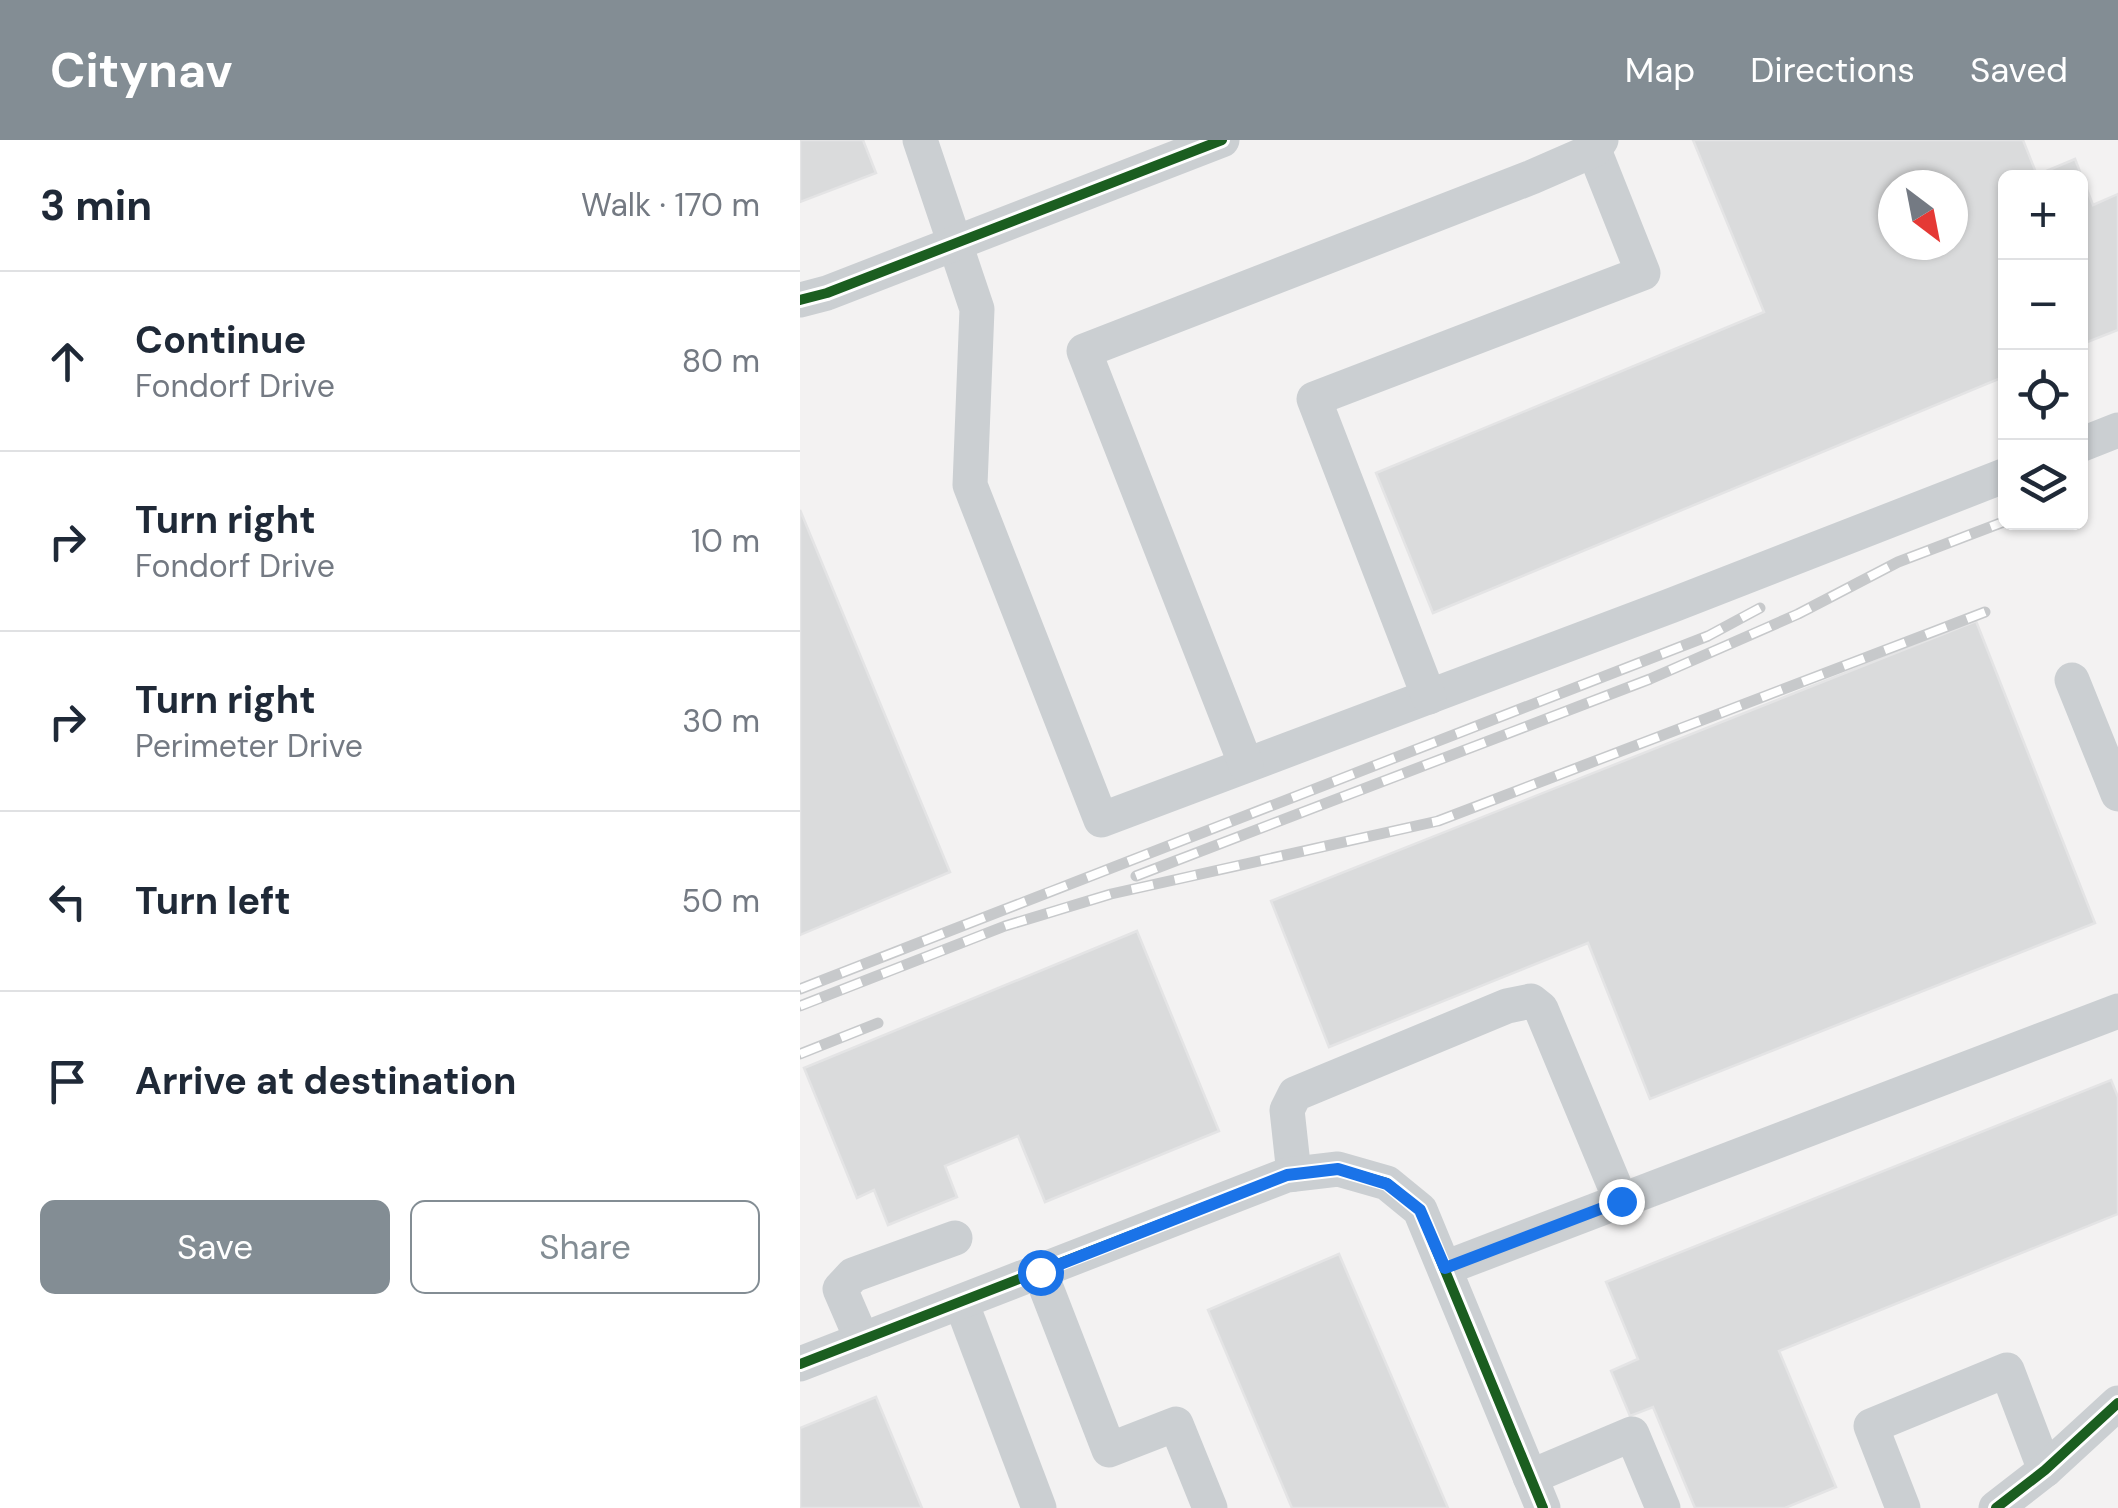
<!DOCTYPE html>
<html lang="en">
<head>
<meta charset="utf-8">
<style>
	:root { --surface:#fff; --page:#f6f6f7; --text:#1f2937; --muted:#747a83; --line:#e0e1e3; --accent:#838d94 }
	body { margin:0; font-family:"DM Sans",sans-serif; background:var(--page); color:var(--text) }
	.controls { position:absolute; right:30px; top:30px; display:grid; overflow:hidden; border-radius:15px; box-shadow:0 2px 8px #0004 }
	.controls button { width:90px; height:90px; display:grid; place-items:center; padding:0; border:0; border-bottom:2px solid var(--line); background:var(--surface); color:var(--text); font:50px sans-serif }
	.compass { position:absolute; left:1078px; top:30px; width:90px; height:90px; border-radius:50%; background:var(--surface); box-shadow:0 2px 8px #0004; rotate:148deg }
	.stop { position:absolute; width:30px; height:30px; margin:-22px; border:8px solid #1a73e8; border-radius:50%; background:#fff }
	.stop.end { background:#1a73e8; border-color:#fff; box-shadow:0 2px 10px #0008 }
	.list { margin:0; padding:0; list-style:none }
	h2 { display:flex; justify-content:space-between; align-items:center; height:130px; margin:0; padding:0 40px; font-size:42px }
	h2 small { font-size:32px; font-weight:400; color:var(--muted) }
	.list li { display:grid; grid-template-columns:65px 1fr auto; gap:30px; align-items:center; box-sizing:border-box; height:180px; padding:0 40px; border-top:2px solid var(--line) }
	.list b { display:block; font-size:38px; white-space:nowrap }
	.list p { margin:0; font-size:32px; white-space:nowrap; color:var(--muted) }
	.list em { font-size:32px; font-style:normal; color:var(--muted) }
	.actions { display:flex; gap:20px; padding:30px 40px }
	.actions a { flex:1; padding:22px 0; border:2px solid var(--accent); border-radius:15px; text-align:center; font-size:35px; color:var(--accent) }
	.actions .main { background:var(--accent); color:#fff }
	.icon { flex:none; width:55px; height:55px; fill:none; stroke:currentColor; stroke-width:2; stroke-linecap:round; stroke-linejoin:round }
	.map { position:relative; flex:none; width:1318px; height:1368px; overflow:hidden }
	header { display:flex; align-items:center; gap:60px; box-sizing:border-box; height:140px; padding:0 50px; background:var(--accent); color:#fff }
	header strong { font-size:48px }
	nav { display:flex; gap:55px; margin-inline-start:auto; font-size:35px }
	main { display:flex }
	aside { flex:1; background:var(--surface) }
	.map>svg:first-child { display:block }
</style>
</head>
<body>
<header>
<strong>Citynav</strong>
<nav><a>Map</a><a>Directions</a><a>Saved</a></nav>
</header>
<main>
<aside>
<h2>3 min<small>Walk · 170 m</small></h2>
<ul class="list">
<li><svg class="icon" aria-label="ahead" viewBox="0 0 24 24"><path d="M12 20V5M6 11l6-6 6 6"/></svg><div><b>Continue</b><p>Fondorf Drive</p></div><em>80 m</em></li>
<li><svg class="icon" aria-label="right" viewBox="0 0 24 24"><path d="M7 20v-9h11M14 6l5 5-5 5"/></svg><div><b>Turn right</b><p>Fondorf Drive</p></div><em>10 m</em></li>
<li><svg class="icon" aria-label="right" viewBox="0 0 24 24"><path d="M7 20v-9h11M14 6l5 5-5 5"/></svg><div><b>Turn right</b><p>Perimeter Drive</p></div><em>30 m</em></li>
<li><svg class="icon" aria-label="left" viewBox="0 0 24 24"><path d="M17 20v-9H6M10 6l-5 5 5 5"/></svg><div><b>Turn left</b></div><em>50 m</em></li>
<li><svg class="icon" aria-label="arrive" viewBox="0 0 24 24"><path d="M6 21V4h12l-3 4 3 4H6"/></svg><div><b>Arrive at destination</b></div></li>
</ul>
<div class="actions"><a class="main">Save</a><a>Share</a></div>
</aside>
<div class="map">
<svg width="1318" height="1368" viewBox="0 0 1318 1368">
	<rect width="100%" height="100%" fill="#f3f2f2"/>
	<!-- building -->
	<g fill="#dadbdc" stroke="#e4e4e5" stroke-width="2.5" fill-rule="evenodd">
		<polygon points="0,0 63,0 76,33 0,62"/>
		<path d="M 893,0 L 1223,0 L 1237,35 L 1275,19 L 1293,65 L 1318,54 L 1318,190 L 1280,205 L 1280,38 L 1206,38 L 1206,236 L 633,473 L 576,333 L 964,172 ZM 1093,45 L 1153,45 L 1153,105 L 1093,105 Z"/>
		<polygon points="0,370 150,732 0,795"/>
		<polygon points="1176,481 1295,783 850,959 788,803 529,907 471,761"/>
		<polygon points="337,791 419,991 245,1062 218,996 145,1026 157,1057 88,1085 74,1050 57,1058 4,928"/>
		<polygon points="1311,940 1318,957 1318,1074 979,1211 1036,1347 985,1368 895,1368 853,1267 830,1276 811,1231 838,1219 806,1142"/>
		<polygon points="539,1114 648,1368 492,1368 408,1170"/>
		<polygon points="76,1257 122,1368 0,1368 0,1288"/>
	</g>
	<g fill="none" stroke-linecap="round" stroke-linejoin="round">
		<!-- minor -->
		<g stroke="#cbcfd2" stroke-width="35">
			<polyline points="120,0 177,169 170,345 301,680 870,466 1206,335"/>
			<polyline points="0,160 27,153 422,0"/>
			<polyline points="1280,305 1318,290"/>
			<polyline points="1272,540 1318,654"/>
			<polyline points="629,557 514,259 843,133 794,10"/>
			<polyline points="446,625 284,211 732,37 794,10 801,0"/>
			<polyline points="494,1034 487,970 495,954 707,866 731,861 741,869 821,1061"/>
			<polyline points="645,1128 1318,871"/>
			<polyline points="240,1132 309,1310 376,1284 410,1368"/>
			<polyline points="161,1162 239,1368"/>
			<polyline points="62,1200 40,1149 53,1135 155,1098"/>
			<polyline points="0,1224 487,1035 538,1029 587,1043 620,1070 743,1368"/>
			<polyline points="730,1337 832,1294 863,1368"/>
			<polyline points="1103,1368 1071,1286 1207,1230 1245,1330"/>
			<polyline points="1196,1368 1245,1330 1318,1263"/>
		</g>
		<defs>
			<g id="rail">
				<polyline points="336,736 850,539 998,474 1098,422 1206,381"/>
				<polyline points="0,849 908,496 960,468"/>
				<polyline points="0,866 205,786 311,754 638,681 1185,472"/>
				<polyline points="0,914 78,883"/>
			</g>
		</defs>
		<!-- rail casing -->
		<use href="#rail" stroke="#c7c9cb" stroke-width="11"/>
		<!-- rail -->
		<use href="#rail" stroke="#fff" stroke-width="8" stroke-dasharray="22" stroke-linecap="butt"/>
		<defs>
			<g id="cycleway">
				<polyline points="0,160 27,153 422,0"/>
				<polyline points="0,1224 487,1035 538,1029 587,1043 620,1070 743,1368"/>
				<polyline points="1196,1368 1245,1330 1318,1263"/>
			</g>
		</defs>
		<!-- cycleway casing -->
		<use href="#cycleway" stroke="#fff" stroke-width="16"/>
		<!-- cycleway -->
		<use href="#cycleway" stroke="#1b5e20" stroke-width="10"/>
	</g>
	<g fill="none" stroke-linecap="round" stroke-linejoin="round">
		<!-- route -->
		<polyline stroke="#1a73e8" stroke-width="12" points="240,1132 487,1035 538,1029 587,1044 620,1070 645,1128 821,1061"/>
	</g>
</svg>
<div class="controls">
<button>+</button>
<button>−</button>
<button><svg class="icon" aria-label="locate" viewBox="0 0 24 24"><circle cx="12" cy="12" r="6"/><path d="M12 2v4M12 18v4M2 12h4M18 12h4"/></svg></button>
<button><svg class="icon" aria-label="layers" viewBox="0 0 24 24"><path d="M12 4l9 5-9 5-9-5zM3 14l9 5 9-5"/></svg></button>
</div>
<svg class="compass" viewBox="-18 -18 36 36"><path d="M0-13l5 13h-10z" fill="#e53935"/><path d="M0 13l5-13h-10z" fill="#747a83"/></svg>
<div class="stop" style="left:240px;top:1132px"></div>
<div class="stop end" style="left:821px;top:1061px"></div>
</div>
</main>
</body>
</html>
